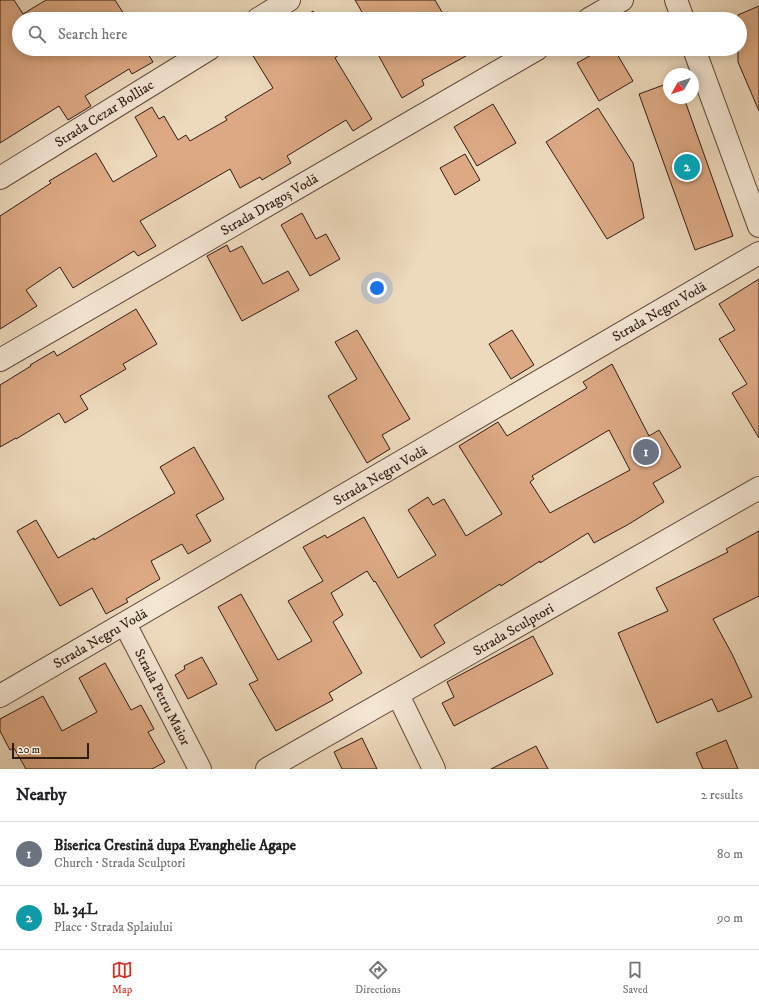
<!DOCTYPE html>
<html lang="en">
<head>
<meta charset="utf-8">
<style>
	:root { --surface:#fff; --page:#f2f2f2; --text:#202124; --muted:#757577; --line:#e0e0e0; --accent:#d93025 }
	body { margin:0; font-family:"IM FELL DW Pica",serif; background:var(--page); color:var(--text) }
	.compass { position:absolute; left:663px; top:68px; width:36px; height:36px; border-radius:50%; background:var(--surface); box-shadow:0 2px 10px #0003; rotate:231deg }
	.scale { position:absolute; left:12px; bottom:10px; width:77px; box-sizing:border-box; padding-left:4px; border:2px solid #311b10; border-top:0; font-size:11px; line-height:14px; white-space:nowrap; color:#311b10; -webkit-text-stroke:3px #f3e6d3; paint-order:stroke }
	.you { position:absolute; left:377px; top:288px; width:14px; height:14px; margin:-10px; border:3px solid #fff; border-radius:50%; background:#1a73e8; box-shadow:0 0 0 6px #1a73e833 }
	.badge { display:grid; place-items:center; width:26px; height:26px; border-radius:50%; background:var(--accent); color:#fff; font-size:13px; font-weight:700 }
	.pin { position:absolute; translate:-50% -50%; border:2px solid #fff; box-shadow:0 1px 4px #0006 }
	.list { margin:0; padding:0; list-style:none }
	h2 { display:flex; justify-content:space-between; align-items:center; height:52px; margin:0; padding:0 16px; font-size:17px }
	h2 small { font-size:13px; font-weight:400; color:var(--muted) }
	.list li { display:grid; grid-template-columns:26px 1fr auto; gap:12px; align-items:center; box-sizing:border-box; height:64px; padding:0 16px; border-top:1px solid var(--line) }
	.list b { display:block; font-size:15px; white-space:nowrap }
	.list p { margin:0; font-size:13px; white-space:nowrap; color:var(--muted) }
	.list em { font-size:13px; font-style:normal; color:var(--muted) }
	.icon { flex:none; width:22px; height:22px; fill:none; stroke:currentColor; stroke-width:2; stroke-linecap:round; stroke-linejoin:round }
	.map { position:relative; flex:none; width:759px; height:769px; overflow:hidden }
	.search { position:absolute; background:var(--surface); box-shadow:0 2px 10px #0003; left:12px; right:12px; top:12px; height:44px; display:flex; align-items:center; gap:10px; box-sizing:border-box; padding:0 14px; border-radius:22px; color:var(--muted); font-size:15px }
	.sheet { height:180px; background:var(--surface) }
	nav { display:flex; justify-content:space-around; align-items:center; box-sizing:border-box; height:56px; border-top:1px solid var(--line); background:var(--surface); font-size:11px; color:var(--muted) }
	nav a { display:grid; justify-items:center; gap:2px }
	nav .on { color:var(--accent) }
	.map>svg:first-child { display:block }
</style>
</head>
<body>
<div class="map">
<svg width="759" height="769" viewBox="0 0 759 769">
	<rect width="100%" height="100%" fill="#edd9bc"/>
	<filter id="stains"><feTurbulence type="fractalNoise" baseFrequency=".005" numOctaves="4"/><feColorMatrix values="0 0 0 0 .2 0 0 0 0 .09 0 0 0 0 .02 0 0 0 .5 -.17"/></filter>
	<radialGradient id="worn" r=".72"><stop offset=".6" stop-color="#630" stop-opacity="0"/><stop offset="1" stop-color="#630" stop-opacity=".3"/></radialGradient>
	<!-- building -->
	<g fill="#dca984" stroke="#311b10" fill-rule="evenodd">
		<polygon points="0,0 14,0 23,14 46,0 115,0 127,19 19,19 19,49 145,49 153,62 132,74 129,69 85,96 91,106 68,120 59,106 0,143"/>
		<polygon points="355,0 435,0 446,19 366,19"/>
		<polygon points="759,6 759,111 738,62 738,49 740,49 740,19 738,19 738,15"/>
		<polygon points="313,11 318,19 301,19"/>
		<polygon points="253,49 337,49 340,54 335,58 372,119 353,131 346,120 287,156 291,163 262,180 260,177 240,188 230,169 140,221 156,246 138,256 134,251 73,288 60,267 26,290 37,306 0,329 0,216 51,183 49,181 96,153 113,182 157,156 135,117 152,107 159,119 164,116 178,140 186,135 190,141 227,120 225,117 273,88 250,51"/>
		<polygon points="375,49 462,49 466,56 422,80 424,85 402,98"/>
		<polygon points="602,49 614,49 633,81 599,101 577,63"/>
		<polygon points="669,83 669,98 684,98 733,236 695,250 639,94"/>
		<polygon points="493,104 516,143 477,166 454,127"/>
		<polygon points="598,108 633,163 644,218 607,239 546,142"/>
		<polygon points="465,154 480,180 455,195 440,168"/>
		<polygon points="302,213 316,239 326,234 340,259 310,276 281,225"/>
		<polygon points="227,245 230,252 242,246 263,284 288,271 299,290 242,321 207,256"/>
		<polygon points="759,279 759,438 732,393 747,384 719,339 735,330 719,304"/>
		<polygon points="136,309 157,344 123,364 126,369 80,396 88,409 65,423 59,413 16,439 16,438 0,447 0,385 31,366 30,365 54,351 57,356"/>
		<polygon points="357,330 410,419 382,435 390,449 367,463 328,396 357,379 335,342"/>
		<polygon points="512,330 534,365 511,379 489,344"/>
		<path d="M 612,364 L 649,436 L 659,430 L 681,467 L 653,483 L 664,502 L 629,524 L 594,543 L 588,533 L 540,563 L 540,561 L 501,586 L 500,584 L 434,625 L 445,643 L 421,658 L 375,581 L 374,582 L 367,571 L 331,593 L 343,615 L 333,622 L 362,673 L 329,693 L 333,700 L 276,731 L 249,684 L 258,680 L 218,607 L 241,594 L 278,660 L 312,641 L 288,601 L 323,581 L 303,547 L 325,535 L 327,538 L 364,517 L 398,578 L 436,555 L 408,510 L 428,497 L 433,505 L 444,499 L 466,536 L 502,514 L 459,446 L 498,422 L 507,436 L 587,388 L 583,382 ZM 609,430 L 630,470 L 550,513 L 530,482 L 534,479 L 532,476 Z"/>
		<polygon points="194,447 224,499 196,515 211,541 188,554 182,544 151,561 160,579 126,599 128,602 106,614 92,588 60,606 17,531 36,520 58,558 94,538 94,540 175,493 160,467"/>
		<polygon points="759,531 759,596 713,619 732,654 752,697 718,712 712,699 657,723 618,633 668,611 656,588 728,552 726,549"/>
		<polygon points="533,636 553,674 454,726 442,703 454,697 447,682"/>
		<polygon points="202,657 217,684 188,699 175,675 185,669 184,666"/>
		<polygon points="105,663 131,710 141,705 154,729 148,732 165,762 152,769 26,769 14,748 10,750 0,731 0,719 43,696 62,731 97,712 79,678"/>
		<polygon points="362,738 377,769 342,769 334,752"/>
		<polygon points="726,740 738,769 703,769 696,753"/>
		<polygon points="536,746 548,769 491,769"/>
	</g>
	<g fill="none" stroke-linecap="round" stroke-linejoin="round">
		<defs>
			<g id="minor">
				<polyline points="676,0 683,19"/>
				<polyline points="258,19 289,0"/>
				<polyline points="589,19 622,0"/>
				<polyline points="694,49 759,226"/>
				<polyline points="0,178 209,49"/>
				<polyline points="0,360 537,49"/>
				<polyline points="125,624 200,769"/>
				<polyline points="398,695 434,769"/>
				<polyline points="0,696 759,253"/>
				<polyline points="267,769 759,488"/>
			</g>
		</defs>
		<!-- minor casing -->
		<use href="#minor" stroke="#604a3b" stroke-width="24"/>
		<!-- minor -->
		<use href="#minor" stroke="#f3e6d3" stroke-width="22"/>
	</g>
	<g text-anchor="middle" stroke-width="3" stroke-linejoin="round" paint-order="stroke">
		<!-- street labels -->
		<g font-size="14" fill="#311b10" stroke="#f3e6d3">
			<text transform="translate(104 113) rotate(-32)" y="5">Strada Cezar Bolliac</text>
			<text transform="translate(269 204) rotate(-30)" y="5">Strada Dragoș Vodă</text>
			<text transform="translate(659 311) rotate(-30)" y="5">Strada Negru Vodă</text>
			<text transform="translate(380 475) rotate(-30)" y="5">Strada Negru Vodă</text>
			<text transform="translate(513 629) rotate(-30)" y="5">Strada Sculptori</text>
			<text transform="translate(100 638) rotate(-30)" y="5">Strada Negru Vodă</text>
			<text transform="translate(163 697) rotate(63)" y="5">Strada Petru Maior</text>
		</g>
	</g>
	<rect width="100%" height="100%" filter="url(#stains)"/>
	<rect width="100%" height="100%" fill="url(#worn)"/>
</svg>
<svg class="compass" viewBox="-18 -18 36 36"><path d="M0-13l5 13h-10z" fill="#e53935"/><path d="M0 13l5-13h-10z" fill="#757577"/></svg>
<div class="scale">20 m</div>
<div class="you"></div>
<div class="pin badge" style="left:646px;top:452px;background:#6b7280">1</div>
<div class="pin badge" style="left:687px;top:167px;background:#0f9aa8">2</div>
<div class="search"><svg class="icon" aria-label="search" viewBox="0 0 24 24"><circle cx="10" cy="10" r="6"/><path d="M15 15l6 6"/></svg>Search here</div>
</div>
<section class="sheet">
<h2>Nearby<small>2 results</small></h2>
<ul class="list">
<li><span class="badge" style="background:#6b7280">1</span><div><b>Biserica Crestină dupa Evanghelie Agape</b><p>Church · Strada Sculptori</p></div><em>80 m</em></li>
<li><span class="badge" style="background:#0f9aa8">2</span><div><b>bl. 34L</b><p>Place · Strada Splaiului</p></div><em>90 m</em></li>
</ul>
</section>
<nav>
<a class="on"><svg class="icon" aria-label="map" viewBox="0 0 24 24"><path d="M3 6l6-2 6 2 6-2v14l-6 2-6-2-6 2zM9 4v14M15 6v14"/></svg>Map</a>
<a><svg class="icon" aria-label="directions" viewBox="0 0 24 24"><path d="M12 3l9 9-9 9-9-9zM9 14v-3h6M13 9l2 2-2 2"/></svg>Directions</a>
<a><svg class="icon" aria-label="saved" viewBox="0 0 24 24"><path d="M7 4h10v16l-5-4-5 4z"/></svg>Saved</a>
</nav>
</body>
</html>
